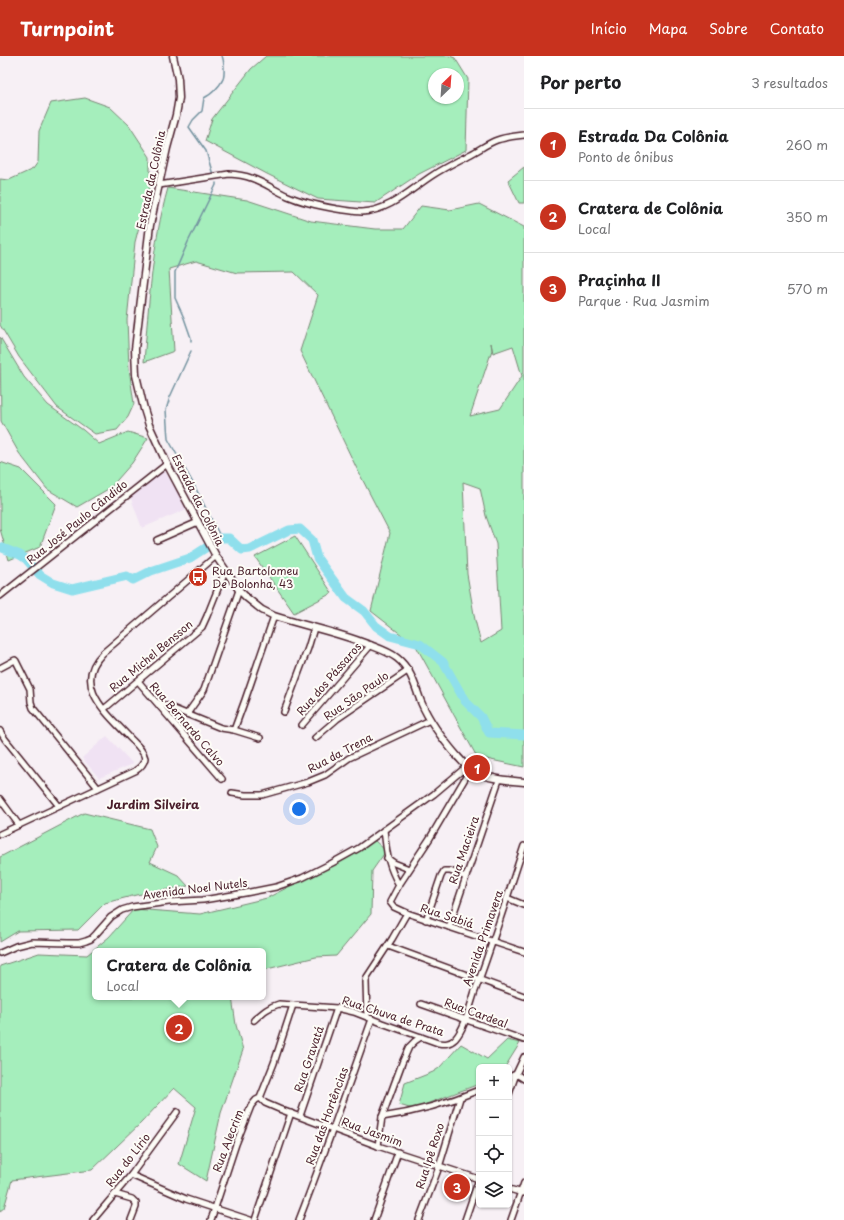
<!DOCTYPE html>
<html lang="pt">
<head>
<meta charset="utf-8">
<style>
	:root { --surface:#fff; --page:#f2f2f2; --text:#202124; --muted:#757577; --line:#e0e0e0; --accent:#c8321e }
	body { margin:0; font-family:"Playpen Sans",sans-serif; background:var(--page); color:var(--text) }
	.controls { position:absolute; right:12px; bottom:12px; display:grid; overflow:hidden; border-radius:6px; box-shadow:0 1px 3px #0004 }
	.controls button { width:36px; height:36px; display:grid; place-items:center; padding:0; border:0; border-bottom:1px solid var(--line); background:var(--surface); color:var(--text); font:20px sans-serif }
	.compass { position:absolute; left:428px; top:12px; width:36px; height:36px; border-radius:50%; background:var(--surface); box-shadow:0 1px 3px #0004; rotate:25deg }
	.you { position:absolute; left:299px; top:753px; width:14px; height:14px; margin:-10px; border:3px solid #fff; border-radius:50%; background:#1a73e8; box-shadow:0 0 0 6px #1a73e833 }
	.badge { display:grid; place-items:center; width:26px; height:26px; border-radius:50%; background:var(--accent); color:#fff; font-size:13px; font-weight:700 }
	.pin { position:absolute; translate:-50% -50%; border:2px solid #fff; box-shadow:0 1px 4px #0006 }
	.popup { position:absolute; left:92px; top:892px; width:174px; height:52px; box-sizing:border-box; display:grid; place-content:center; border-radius:6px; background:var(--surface); filter:drop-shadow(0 1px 3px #0005); font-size:13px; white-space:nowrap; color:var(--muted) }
	.popup b { font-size:15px; color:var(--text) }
	.popup::after { content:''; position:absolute; left:50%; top:100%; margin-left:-8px; border:8px solid transparent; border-top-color:var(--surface) }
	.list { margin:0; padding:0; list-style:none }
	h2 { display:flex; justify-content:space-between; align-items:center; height:52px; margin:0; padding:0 16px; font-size:17px }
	h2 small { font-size:13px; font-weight:400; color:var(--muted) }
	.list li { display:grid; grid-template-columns:26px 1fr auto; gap:12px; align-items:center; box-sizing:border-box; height:72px; padding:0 16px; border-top:1px solid var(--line) }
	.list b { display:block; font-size:15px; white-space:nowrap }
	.list p { margin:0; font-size:13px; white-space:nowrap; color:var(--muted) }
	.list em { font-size:13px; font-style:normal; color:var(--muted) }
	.icon { flex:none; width:22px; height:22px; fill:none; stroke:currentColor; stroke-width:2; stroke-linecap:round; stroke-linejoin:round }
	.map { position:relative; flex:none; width:524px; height:1164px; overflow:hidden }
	header { display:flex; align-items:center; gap:24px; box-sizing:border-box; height:56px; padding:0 20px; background:var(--accent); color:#fff }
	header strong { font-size:19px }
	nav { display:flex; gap:22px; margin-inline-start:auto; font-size:14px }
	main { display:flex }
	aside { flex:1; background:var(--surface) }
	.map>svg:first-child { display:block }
</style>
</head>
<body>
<header>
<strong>Turnpoint</strong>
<nav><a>Início</a><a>Mapa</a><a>Sobre</a><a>Contato</a></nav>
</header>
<main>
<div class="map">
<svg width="524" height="1164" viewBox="0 0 524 1164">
	<rect width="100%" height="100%" fill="#f7f0f5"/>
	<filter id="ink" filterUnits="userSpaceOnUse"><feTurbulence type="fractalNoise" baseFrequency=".025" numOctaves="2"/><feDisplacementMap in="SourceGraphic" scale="8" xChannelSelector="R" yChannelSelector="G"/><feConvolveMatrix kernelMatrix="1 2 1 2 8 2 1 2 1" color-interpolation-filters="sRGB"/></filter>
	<g filter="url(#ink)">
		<!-- built -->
		<g fill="#f0e2f3">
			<polygon points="164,414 187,453 142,472 130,440"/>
			<polygon points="107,680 133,708 99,722 82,702"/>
		</g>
		<!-- green -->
		<g fill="#a5eebc" stroke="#788674" fill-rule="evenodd">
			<path d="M 266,0 L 450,0 L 455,2 L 468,23 L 466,94 L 419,118 L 375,147 L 318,143 L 267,118 L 205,85 L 212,63 L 251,13 ZM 434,18 L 458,18 L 458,42 L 434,42 Z"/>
			<polygon points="85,42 110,51 129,69 150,101 150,129 135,186 127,264 129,312 134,348 128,361 117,374 95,378 57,351 19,301 0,269 0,123 9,124 33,113 38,106 39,75 51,47"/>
			<polygon points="524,111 524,147 519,147 508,124"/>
			<path d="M 168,132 L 247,144 L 311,165 L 375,173 L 403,173 L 421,150 L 450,154 L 479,148 L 524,171 L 524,711 L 477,701 L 416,590 L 371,555 L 390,477 L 357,413 L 300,295 L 318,239 L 294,216 L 237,217 L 196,205 L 169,213 L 174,295 L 144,306 C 149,247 152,188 168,132 ZM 491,287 L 493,297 L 513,290 L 522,320 L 500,353 L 470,360 L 492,294 ZM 463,426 L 480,432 L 486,460 L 496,488 L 501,575 L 481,587 L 475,564 L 467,518 Z"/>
			<polygon points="0,281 24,321 48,349 83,374 99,388 128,376 148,382 132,407 110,432 77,451 47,433 19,397 1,365"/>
			<polygon points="0,406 21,413 56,448 40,491 9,504 0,473"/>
			<polygon points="295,480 332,537 294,557 255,501"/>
			<polygon points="84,757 150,773 157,791 150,806 178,819 188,830 136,839 105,847 78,874 18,875 0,886 0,801"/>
			<polygon points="374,784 386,795 372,815 371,858 336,900 316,901 263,914 263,895 95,895 95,941 232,941 236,969 243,994 221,1057 206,1125 179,1108 196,1051 174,1032 141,1067 92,1114 12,1124 4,1152 0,1155 0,910 39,897 87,899 109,881 134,853 200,858 267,842 302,824"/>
			<polygon points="507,984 520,987 505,1011 479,1011 479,1028 413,1053 399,1049 405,1027 433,1016 439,1012 461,988 487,1003"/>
		</g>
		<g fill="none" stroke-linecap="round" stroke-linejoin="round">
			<!-- stream -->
			<g stroke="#73929f" stroke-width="1.5">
				<path d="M 213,119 L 206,95 L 189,71 L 193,64 L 202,55 L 204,42 C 211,39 220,30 223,23 C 225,19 224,4 222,0"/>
				<polyline points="191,285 191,282 184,262 175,242 175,216 188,186 216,129 216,127"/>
				<polyline points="191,295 170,341 166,354 168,383 193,427 221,482"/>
			</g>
			<!-- river -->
			<polyline stroke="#8fdfec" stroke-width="9" points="0,491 20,499 26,503 40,519 53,527 72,533 127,520 133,524 151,515 190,502 221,482 229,482 242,494 250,493 289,474 300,473 312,484 317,502 346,542 364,555 376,570 390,580 420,588 443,606 465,645 481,661 489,677 524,679"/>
			<defs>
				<g id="minor">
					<path d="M 159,129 L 229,118 C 255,119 266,130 288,140 C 304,147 320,150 337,153 C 345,154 354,156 362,156 C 390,155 411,133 433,119 C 445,111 458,105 471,98 C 479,94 488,87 497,84 C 506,81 515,80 524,79"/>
					<polyline points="157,484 198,466"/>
					<polyline points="0,540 167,408"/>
					<polyline points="0,612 15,604 16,605 30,633 31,646 33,652 98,732"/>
					<polyline points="138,625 222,723"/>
					<polyline points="157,646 221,672 234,674 260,682"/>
					<polyline points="104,653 202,571 207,560 225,515"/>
					<polyline points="284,656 308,592 314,572"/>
					<polyline points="187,658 204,634 239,534"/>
					<polyline points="302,669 371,589"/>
					<polyline points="234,674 245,644 274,560"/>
					<polyline points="0,675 5,683 59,750"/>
					<polyline points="315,682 337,663 409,614"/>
					<polyline points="470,714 430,782 399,829 390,846 394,851 407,857 524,896"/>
					<polyline points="232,737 245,739 262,739 308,726 325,719 349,702 430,664"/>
					<polyline points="0,743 19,769"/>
					<path d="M 384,774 C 387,797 387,808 399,829"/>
					<path d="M 0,778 L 135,715 C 140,712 144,708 145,702 C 143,694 136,688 130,682 C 108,658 71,629 103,597 L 216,500"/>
					<polyline points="387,802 394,807 409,813"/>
					<polyline points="507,842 524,849"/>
					<polyline points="426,864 441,820 444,815 450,815 466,821"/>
					<polyline points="449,871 499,724"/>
					<polyline points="388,890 524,940"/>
					<polyline points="0,897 16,890 32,886 68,887 79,887 86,885 91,883 96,878 111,861 122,854 132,851 169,846 203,844 245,837 276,831 302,822 332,807 359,792 434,738 466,711"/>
					<polyline points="421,948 524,984"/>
					<polyline points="367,960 366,926 367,921 392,883 407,857"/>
					<path d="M 254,964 C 262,957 268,951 279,948 L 337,952 L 354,956 L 382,967 L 438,987 C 445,988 450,988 455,983 C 465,972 470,950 475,935 C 493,887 508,838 524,790"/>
					<polyline points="509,1021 516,1018 524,1023"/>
					<polyline points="509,1038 516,1018 524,1001"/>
					<polyline points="260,1042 265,1047 279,1053 378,1090 479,1123"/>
					<polyline points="300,1060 337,952"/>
					<path d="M 382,1061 C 416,1056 448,1047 479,1034"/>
					<polyline points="378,1090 382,1061 402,1007 409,991 415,985 421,981"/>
					<polyline points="131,1119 186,1143 250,1164"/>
					<polyline points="509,1133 523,1137"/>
					<polyline points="115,1138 132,1143 136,1147 136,1151 131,1164"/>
					<polyline points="93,1164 131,1119 177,1056"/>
					<polyline points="211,1164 236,1088 251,1050 256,1044 260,1042 274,1007 293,949"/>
					<polyline points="255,1164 291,1057"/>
					<path d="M 299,1164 C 325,1097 348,1030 372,963"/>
					<polyline points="374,1164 398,1096"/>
					<polyline points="419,1164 439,1111 460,1042"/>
					<polyline points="465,1164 479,1123"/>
					<polyline points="511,1164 524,1127"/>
				</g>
				<path id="major" d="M 173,0 L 178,23 L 179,42 L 176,59 L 167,92 L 150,169 L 135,293 L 136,319 L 144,353 L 149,369 L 167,408 L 216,500 L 239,534 L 247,542 L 262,554 L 274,560 C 305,570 337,576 367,588 C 377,592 388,595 397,602 C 411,613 415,630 421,646 C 430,667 444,685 458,701 C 463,706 466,711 471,714 C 488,723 505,724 524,726"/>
			</defs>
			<!-- minor casing -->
			<use href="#minor" stroke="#4a1f2b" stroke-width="8"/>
			<!-- major casing -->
			<use href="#major" stroke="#4a1f2b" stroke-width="9"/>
			<!-- minor -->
			<use href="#minor" stroke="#fdfcf7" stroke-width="5"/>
			<!-- major -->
			<use href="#major" stroke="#fdfcf7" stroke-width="6"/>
		</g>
	</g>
	<!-- icons -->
	<defs>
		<symbol id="bus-disc" viewBox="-11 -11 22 22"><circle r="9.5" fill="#c8321e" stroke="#fdfcf7"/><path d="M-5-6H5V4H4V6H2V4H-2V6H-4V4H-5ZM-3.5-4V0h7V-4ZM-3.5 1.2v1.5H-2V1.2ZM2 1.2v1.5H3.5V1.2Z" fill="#fff"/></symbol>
	</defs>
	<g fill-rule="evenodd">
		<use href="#bus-disc" x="187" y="510" width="22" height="22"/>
	</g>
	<g text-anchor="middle" stroke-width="4" stroke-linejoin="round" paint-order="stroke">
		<!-- street labels -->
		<g font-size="11" fill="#4a1f2b" stroke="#fdfcf7">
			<text transform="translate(151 124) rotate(-78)" y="4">Estrada da Colônia</text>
			<text transform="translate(198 444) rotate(63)" y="4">Estrada da Colônia</text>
			<text transform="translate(77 466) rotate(-39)" y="4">Rua José Paulo Cândido</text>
			<text transform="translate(151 600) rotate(-40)" y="4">Rua Michel Bensson</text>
			<text transform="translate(329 623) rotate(-49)" y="4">Rua dos Pássaros</text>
			<text transform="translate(356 640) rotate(-35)" y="4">Rua São Paulo</text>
			<text transform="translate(187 668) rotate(49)" y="4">Rua Bernardo Calvo</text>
			<text transform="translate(340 697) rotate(-28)" y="4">Rua da Trena</text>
			<text transform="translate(464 794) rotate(-71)" y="4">Rua Macieira</text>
			<text transform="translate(195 833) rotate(-7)" y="4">Avenida Noel Nutels</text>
			<text transform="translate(447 860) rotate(18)" y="4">Rua Sabiá</text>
			<text transform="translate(483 882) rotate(-71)" y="4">Avenida Primavera</text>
			<text transform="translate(476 957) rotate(20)" y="4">Rua Cardeal</text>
			<text transform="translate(393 960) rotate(18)" y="4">Rua Chuva de Prata</text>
			<text transform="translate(309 1003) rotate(-71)" y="4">Rua Gravatá</text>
			<text transform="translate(327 1060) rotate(-70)" y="4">Rua das Hortências</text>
			<text transform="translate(372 1076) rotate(20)" y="4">Rua Jasmim</text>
			<text transform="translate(228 1085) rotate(-69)" y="4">Rua Alecrim</text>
			<text transform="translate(430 1100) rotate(-72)" y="4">Rua Ipê Roxo</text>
			<text transform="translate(128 1104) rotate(-52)" y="4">Rua do Lírio</text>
		</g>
		<!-- poi labels -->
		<g font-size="11" fill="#4a1f2b" stroke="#fdfcf7" text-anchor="start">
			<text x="212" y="519">Rua Bartolomeu<tspan x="212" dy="13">De Bolonha, 43</tspan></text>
		</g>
		<!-- neighbourhood labels -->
		<g font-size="12" font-weight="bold" fill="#4a1f2b" stroke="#fdfcf7">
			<text x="153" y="753">Jardim Silveira</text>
		</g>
	</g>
</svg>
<div class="controls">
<button>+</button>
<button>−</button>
<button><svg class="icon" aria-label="locate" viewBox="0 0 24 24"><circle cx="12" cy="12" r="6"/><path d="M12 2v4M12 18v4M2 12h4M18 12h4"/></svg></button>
<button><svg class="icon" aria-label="layers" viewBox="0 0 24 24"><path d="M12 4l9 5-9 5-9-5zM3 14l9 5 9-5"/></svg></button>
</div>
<svg class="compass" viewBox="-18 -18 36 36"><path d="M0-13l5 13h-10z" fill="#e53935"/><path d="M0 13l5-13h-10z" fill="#757577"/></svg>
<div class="you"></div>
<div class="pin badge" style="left:477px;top:712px">1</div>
<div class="pin badge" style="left:179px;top:972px">2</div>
<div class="popup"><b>Cratera de Colônia</b>Local</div>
<div class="pin badge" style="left:457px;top:1131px">3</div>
</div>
<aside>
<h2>Por perto<small>3 resultados</small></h2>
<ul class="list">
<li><span class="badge">1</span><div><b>Estrada Da Colônia</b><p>Ponto de ônibus</p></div><em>260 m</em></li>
<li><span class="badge">2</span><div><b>Cratera de Colônia</b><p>Local</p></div><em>350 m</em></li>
<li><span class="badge">3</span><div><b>Praçinha II</b><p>Parque · Rua Jasmim</p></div><em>570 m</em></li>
</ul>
</aside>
</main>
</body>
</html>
